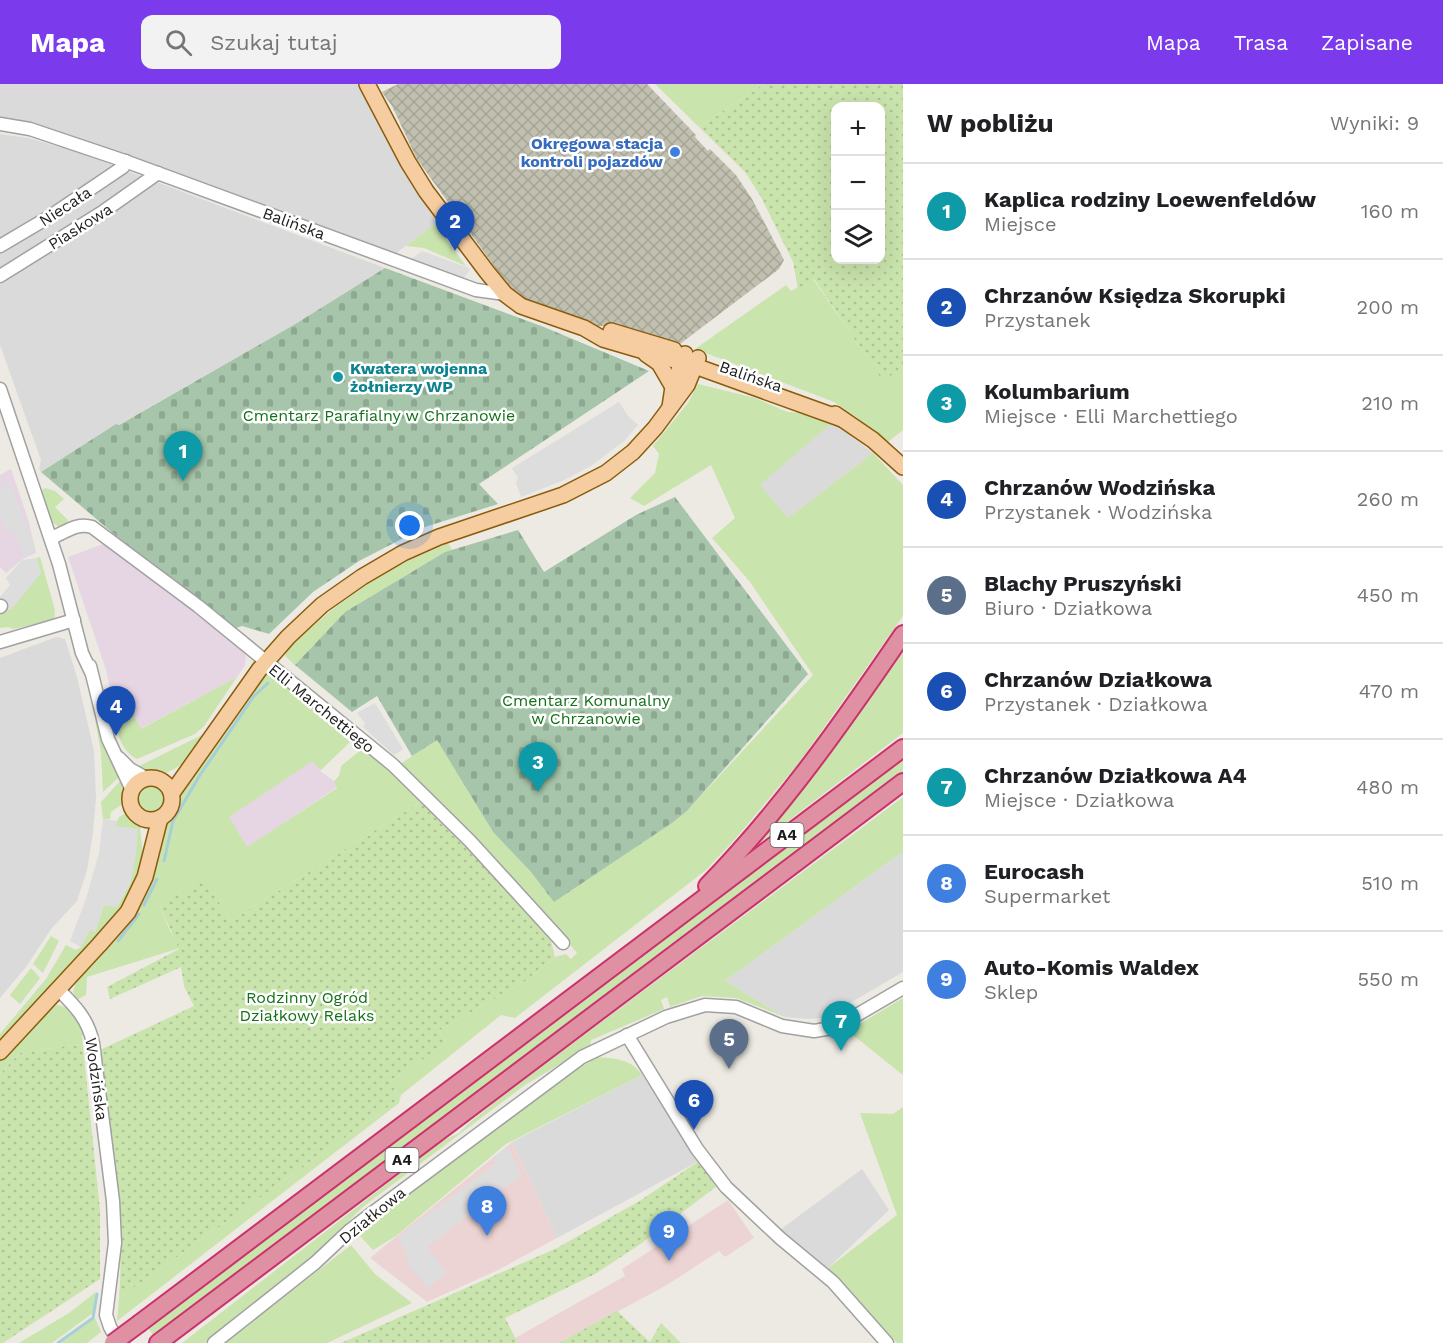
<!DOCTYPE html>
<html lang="pl">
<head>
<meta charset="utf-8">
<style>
	:root { --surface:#fff; --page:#f2f2f2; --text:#202124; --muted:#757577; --line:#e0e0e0; --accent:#7c3aed }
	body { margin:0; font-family:"Work Sans",sans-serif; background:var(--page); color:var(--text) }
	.controls { position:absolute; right:18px; top:18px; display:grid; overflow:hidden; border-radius:12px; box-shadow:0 6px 24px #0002 }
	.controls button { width:54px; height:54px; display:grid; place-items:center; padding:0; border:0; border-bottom:2px solid var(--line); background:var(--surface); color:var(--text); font:30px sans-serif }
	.you { position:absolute; left:410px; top:442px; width:21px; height:21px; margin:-15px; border:4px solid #fff; border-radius:50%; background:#1a73e8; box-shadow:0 0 0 9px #1a73e833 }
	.badge { display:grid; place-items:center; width:39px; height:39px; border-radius:50%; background:var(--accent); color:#fff; font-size:20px; font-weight:700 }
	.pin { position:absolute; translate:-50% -50px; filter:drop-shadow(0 2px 3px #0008) }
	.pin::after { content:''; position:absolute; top:32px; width:21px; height:18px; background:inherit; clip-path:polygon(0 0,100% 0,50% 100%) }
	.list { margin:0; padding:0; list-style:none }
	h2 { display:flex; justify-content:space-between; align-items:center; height:78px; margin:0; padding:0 24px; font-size:26px }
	h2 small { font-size:20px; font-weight:400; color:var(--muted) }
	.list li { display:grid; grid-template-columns:39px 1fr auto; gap:18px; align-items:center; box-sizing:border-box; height:96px; padding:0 24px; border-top:2px solid var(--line) }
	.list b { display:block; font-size:22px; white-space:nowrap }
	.list p { margin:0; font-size:20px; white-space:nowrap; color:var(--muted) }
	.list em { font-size:20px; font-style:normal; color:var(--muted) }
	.icon { flex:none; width:33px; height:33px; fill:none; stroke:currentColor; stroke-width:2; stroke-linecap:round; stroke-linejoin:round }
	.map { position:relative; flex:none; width:903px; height:1259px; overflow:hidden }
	header { display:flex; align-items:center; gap:36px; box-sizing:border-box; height:84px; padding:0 30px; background:var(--accent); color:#fff }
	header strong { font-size:28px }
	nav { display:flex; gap:33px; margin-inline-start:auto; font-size:21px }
	.search { width:420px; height:54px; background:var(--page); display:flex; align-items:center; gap:15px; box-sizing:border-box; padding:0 21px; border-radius:12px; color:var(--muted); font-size:22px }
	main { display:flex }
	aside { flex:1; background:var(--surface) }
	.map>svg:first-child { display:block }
</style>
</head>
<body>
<header>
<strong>Mapa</strong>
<div class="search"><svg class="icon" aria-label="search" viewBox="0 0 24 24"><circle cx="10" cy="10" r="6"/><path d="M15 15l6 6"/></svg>Szukaj tutaj</div>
<nav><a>Mapa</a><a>Trasa</a><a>Zapisane</a></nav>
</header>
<main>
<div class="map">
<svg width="903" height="1259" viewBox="0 0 903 1259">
	<defs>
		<pattern id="construction-cross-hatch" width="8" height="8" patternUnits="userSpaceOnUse" patternTransform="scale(1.5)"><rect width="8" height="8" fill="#c1c0b0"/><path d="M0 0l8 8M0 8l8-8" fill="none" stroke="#a5a597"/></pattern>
		<pattern id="cemetery-stones" width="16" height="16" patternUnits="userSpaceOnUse" patternTransform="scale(1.5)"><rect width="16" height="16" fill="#a6c5aa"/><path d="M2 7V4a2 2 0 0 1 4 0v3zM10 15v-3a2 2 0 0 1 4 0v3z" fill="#8ea992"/></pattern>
		<pattern id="garden-dots" width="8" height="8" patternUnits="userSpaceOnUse" patternTransform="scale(1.5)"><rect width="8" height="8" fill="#cae4ad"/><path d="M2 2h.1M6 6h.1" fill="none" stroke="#adc394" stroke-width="1.8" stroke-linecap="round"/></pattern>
	</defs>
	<rect width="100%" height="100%" fill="#edeae3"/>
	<!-- residential -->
	<g fill="#dbdada">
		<polygon points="0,0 357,0 399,77 438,138 391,173 0,34"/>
		<polygon points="0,50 28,54 77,68 385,184 297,239 118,341 116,340 41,388 39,385 41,376 0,261"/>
		<polygon points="833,338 873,369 788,434 759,401"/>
		<polygon points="56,553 65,555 77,593 94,667 96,713 93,749 87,786 77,817 51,845 26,883 0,914 0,574"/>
		<polygon points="903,770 903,888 838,926 821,934 808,935 785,933 725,897 898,771"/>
		<polygon points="642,991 699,1077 557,1154 512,1058"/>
		<polygon points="862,1085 889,1126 827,1185 780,1146"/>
	</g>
	<!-- commercial -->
	<g fill="#edd4d4">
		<polygon points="512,1058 557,1154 496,1187 427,1218 370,1174"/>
		<polygon points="728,1116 754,1154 725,1173 719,1167 667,1201 559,1259 518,1259 515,1254 625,1192 622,1185"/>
	</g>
	<!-- industrial -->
	<g fill="#e6d6e4">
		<polygon points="11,385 28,435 36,469 23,475 6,489 0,483 0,391"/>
		<polygon points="106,459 188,522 245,570 246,575 245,581 237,593 140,645 134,632 117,636 106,586 68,473"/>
		<polygon points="313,676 320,687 334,697 337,703 247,764 228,733"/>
	</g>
	<!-- construction -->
	<polygon fill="url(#construction-cross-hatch)" points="398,0 647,0 696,51 695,53 708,67 710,65 736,91 752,115 784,176 779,185 680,260 610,242 582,242 531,223 532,218 514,209 507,200 417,75 392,22 382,8"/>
	<!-- grass -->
	<g fill="#cae4ad">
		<polygon points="655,0 764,0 699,43"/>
		<polygon points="438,138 448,158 466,182 424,164 406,162"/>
		<polygon points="813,195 883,296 903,283 903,346 888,358 884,357 855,332 834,318 695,265 786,201 791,207"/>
		<polygon points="698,300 755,314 787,328 804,329 833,338 760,401 788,434 873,369 903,401 903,532 799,679 736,754 706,786 515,934 501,931 401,1011 399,1019 117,1237 119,1214 399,1015 391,997 447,959 438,947 524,898 555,873 566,870 571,875 577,869 538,823 399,681 437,655 493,748 531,788 555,817 672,739 687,727 813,591 750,498 712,454 735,434 711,381 644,422 630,414 655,389 659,370 653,362 688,319"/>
		<polygon points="45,404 55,407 64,415 55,423 68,436 66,441 59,443 52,438 41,407"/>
		<path d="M 448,459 L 452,466 L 445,468 L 345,528 L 295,581 L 285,572 C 286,562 299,555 306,548 C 333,524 361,503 393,485 C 410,475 430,468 448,459 Z"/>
		<polygon points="40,473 55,526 54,536 13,545 8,543 0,544 0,531 41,489 36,474"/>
		<polygon points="903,558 903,649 749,767 814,690"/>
		<path d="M 254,574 L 255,581 L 253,585 C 235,611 197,678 168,688 C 159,692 145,689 137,683 L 204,650 L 251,583 Z"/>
		<polygon points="271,590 350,658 320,687 313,677 229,733 247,763 337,704 334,697 339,692 341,682 362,665 386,683 422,717 231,837 205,798 159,820 170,847 180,864 87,893 86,911 77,916 73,908 77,895 111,860 129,837 163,741 175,726 178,710 260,593"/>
		<path d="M 237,593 L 204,642 L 195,650 L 137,675 C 123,668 116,651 117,636 L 134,632 L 141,645 Z"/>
		<polygon points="95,635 99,636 105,663 118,689 118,694 103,708 101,669"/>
		<polygon points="903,672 903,692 156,1255 146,1241"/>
		<polygon points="120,697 124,701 125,718 111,728 110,735 103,735 101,718"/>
		<circle cx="152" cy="714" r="14"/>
		<polygon points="903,713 903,770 898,771 725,897 785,933 736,914 702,912 670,923 667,913 661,916 664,925 591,956 590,962 525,1001 364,1122 315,1170 205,1259 182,1259 442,1057 459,1049 469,1039 509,1007"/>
		<polygon points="124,730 129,730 140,743 143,773 138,793 117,833 0,960 0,950 46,895 66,861 76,866 81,863 90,845 95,848 104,821 117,822 130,800 136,768 115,742 119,733"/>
		<polygon points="51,852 59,857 43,889 33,880"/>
		<polygon points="31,884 40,894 20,920 10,911"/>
		<polygon points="903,914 903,991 848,947"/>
		<path d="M 56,921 C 74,923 77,935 85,950 L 82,952 L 83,962 L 73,961 L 20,969 L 0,990 L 0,975 Z"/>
		<path d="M 597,973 C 614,974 632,975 642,991 L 506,1060 L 396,1152 L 373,1166 L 360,1152 L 360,1146 L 374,1135 L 540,1009 Z"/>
		<polygon points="903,1023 903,1259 897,1259 827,1185 897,1131 860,1029 893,1030"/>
		<polygon points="351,1161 375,1190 412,1219 327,1259 225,1259"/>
		<polygon points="96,1208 93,1229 52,1259 19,1259 69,1229"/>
		<polygon points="95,1234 101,1248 87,1259 61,1259"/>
	</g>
	<!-- cemetery -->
	<g fill="url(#cemetery-stones)">
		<polygon points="385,184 544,243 649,287 479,400 498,420 425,443 359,477 313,508 269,550 242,542 236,544 114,450 41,388 116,340 119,341 297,239"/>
		<polygon points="675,413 808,590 687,727 672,739 554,818 531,788 493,748 437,656 412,672 377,612 352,628 295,581 345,528 445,468 518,446 544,488 636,431"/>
	</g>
	<!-- garden -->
	<g fill="url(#garden-dots)" fill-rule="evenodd">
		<path d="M 764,0 L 903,0 L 903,283 L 883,297 L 814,195 L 798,205 L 793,178 L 761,113 L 745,88 L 699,43 ZM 836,22 L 880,22 L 880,176 L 836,176 Z"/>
		<path d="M 422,717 L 537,837 L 550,853 L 555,873 L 524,898 L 438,947 L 447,959 L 391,997 L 399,1015 L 119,1214 C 126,1130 109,1048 100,966 L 194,922 L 184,902 L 181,883 L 110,915 L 107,903 L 179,865 L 159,820 L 205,797 L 231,837 Z"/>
		<polygon points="73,961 83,962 100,1126 100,1195 3,1259 0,1259 0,990 20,969"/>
		<polygon points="699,1077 717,1102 639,1161 595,1190 505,1234 518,1259 341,1259 557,1164 641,1116"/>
		<polygon points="617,1227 650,1258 661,1239 681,1259 559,1259"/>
	</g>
	<!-- parking -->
	<g fill="#ddd">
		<polygon points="422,167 469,184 470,186 462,196 410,176"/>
		<polygon points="619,318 628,332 638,341 624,357 591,382 564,396 521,413 516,399 518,394 512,384"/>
		<polygon points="10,399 36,466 23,471 13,445 6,448 0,432 0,403"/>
		<polygon points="36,474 41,489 11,526 1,522 0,513 10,501 6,494 22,476"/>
		<polygon points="375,619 403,665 394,671 363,643 365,639 357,629"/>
		<polygon points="103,735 117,737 116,742 138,745 136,768 130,800 117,823 104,821 95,848 90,845 81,863 70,857 86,815 99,769"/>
		<polygon points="508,1062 521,1091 427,1163 446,1189 428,1204 406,1178 409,1174 398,1153 496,1079 492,1074"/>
	</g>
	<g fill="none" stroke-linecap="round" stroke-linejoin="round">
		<!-- stream -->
		<g stroke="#a7cfd8" stroke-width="3">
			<polyline points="164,777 173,737 200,691 254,612 268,599"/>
			<polyline points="144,821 157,795"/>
			<polyline points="118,857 139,830"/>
			<polyline points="58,1259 93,1234 97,1210"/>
		</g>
		<defs>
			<g id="minor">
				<polyline points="0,40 30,45 122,76 476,206 505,210"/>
				<polyline points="0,162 49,133 123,83 126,77"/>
				<polyline points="0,192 104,127 158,89"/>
				<polyline points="0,305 59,480 82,569 91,588"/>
				<path d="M 51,454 C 65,449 76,438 92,443 L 198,522 L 393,681 L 470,757 L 563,859"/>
				<polyline points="0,523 1,522"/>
				<polyline points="0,558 74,536"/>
				<polyline points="90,582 108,655 132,706"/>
				<polyline points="119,674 130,685 146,694"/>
				<path d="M 58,905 C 75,922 88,935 93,959 L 113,1117 L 115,1159 L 106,1231 L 110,1243 L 119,1259"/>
				<polyline points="627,951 697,1065 726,1103 780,1154 833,1198 887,1259"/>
				<polyline points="214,1259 315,1179 349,1147 371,1130 582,973 666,933 705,921 736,923 782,942 814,947 832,944 845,938 903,904"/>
			</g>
			<g id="major">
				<polyline points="367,0 408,78 426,107 487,188 505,210 521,222 584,244 603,255 695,282 842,335"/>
				<polyline points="611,247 674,266"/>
				<polyline points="646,270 659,279 673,303"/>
				<polyline points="670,323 673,303 685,270"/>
				<polyline points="835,330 873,356 903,383"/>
				<circle cx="151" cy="715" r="21"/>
				<polyline points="172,709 259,586 288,553 322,521 362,493 403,469 439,453 563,411 606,389 633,368 655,344 687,301 698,274"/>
				<polyline points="0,968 99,861 128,828 145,793 160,734"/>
			</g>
			<g id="highway">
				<path d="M 707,802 C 782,725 843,638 903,550"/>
				<polyline points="140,1239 903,664"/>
				<polyline points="158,1259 903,698"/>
			</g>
		</defs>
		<!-- minor casing -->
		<use href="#minor" stroke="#a1a1a1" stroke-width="15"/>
		<!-- major casing -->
		<use href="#major" stroke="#8b5c0b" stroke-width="18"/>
		<!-- highway casing -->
		<use href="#highway" stroke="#cb316c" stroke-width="20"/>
		<!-- minor -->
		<use href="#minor" stroke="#fff" stroke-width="12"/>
		<!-- major -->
		<use href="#major" stroke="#f5cda1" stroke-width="15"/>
		<!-- highway -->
		<use href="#highway" stroke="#df90a2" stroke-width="16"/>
		<defs>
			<polyline id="highway-bridge" points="113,1259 140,1239"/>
		</defs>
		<!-- highway-bridge casing -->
		<use href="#highway-bridge" stroke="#cb316c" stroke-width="20" stroke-linecap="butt"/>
		<!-- highway-bridge -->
		<use href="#highway-bridge" stroke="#df90a2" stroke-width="16"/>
	</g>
	<!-- markers -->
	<circle fill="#3f7fe0" stroke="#fff" stroke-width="2" cx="675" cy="68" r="6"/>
	<circle fill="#0f9aa8" stroke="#fff" stroke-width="2" cx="338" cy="293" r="6"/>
	<g text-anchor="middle" stroke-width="5" stroke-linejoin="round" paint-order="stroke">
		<!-- shield labels -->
		<g fill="#fff" stroke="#616161" stroke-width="1.5">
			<rect x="770.5" y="739" width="33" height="24" rx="4.5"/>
			<rect x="385.5" y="1064" width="33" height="24" rx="4.5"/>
		</g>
		<g font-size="15" font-weight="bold" fill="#1d1d1d">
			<text x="787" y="756">A4</text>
			<text x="402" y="1081">A4</text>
		</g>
		<!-- shop labels -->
		<g font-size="16" font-weight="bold" fill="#366cbe" stroke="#fff" text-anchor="end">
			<text x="663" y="65">Okręgowa stacja<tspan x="663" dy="18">kontroli pojazdów</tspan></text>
		</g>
		<!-- street labels -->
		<g font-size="16" fill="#1d1d1d" stroke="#fff">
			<text transform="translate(65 122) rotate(-33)" y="6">Niecała</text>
			<text transform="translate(294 139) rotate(20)" y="6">Balińska</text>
			<text transform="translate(80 142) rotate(-32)" y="6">Piaskowa</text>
			<text transform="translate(751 292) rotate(19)" y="6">Balińska</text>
			<text transform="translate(322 624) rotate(39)" y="6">Elli Marchettiego</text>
			<text transform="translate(97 995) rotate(82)" y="6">Wodzińska</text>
			<text transform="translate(372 1131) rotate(-39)" y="6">Działkowa</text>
		</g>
		<!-- culture labels -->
		<g font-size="16" font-weight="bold" fill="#0d838f" stroke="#fff" text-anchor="start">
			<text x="350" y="290">Kwatera wojenna<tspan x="350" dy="18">żołnierzy WP</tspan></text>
		</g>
		<!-- park labels -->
		<g font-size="16" fill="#137218" stroke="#fff">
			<text x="379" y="337">Cmentarz Parafialny w Chrzanowie</text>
			<text x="586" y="622">Cmentarz Komunalny<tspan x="586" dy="18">w Chrzanowie</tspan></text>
			<text x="307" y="919">Rodzinny Ogród<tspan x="307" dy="18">Działkowy Relaks</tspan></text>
		</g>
	</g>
</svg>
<div class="controls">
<button>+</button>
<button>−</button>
<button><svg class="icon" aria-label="layers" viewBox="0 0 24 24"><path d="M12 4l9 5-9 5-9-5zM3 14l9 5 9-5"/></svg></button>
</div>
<div class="you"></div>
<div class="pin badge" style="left:183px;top:397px;background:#0f9aa8">1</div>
<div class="pin badge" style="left:455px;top:167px;background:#1a4fb4">2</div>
<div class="pin badge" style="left:538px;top:708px;background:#0f9aa8">3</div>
<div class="pin badge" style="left:116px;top:652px;background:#1a4fb4">4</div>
<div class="pin badge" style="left:729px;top:985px;background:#5c6f8a">5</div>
<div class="pin badge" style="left:694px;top:1046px;background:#1a4fb4">6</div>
<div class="pin badge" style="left:841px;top:967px;background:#0f9aa8">7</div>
<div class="pin badge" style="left:487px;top:1152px;background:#3f7fe0">8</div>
<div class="pin badge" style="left:669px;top:1177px;background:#3f7fe0">9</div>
</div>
<aside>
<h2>W pobliżu<small>Wyniki: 9</small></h2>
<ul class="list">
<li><span class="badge" style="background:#0f9aa8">1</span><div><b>Kaplica rodziny Loewenfeldów</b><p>Miejsce</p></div><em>160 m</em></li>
<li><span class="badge" style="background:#1a4fb4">2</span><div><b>Chrzanów Księdza Skorupki</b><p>Przystanek</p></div><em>200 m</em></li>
<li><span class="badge" style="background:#0f9aa8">3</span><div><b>Kolumbarium</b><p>Miejsce · Elli Marchettiego</p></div><em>210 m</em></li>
<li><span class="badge" style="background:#1a4fb4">4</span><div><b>Chrzanów Wodzińska</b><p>Przystanek · Wodzińska</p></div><em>260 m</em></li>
<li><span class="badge" style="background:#5c6f8a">5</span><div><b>Blachy Pruszyński</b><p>Biuro · Działkowa</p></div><em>450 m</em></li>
<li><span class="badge" style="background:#1a4fb4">6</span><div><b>Chrzanów Działkowa</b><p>Przystanek · Działkowa</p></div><em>470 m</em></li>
<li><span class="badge" style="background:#0f9aa8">7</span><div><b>Chrzanów Działkowa A4</b><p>Miejsce · Działkowa</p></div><em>480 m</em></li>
<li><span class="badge" style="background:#3f7fe0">8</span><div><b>Eurocash</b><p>Supermarket</p></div><em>510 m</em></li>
<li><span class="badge" style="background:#3f7fe0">9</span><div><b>Auto-Komis Waldex</b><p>Sklep</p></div><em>550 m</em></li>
</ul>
</aside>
</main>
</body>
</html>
